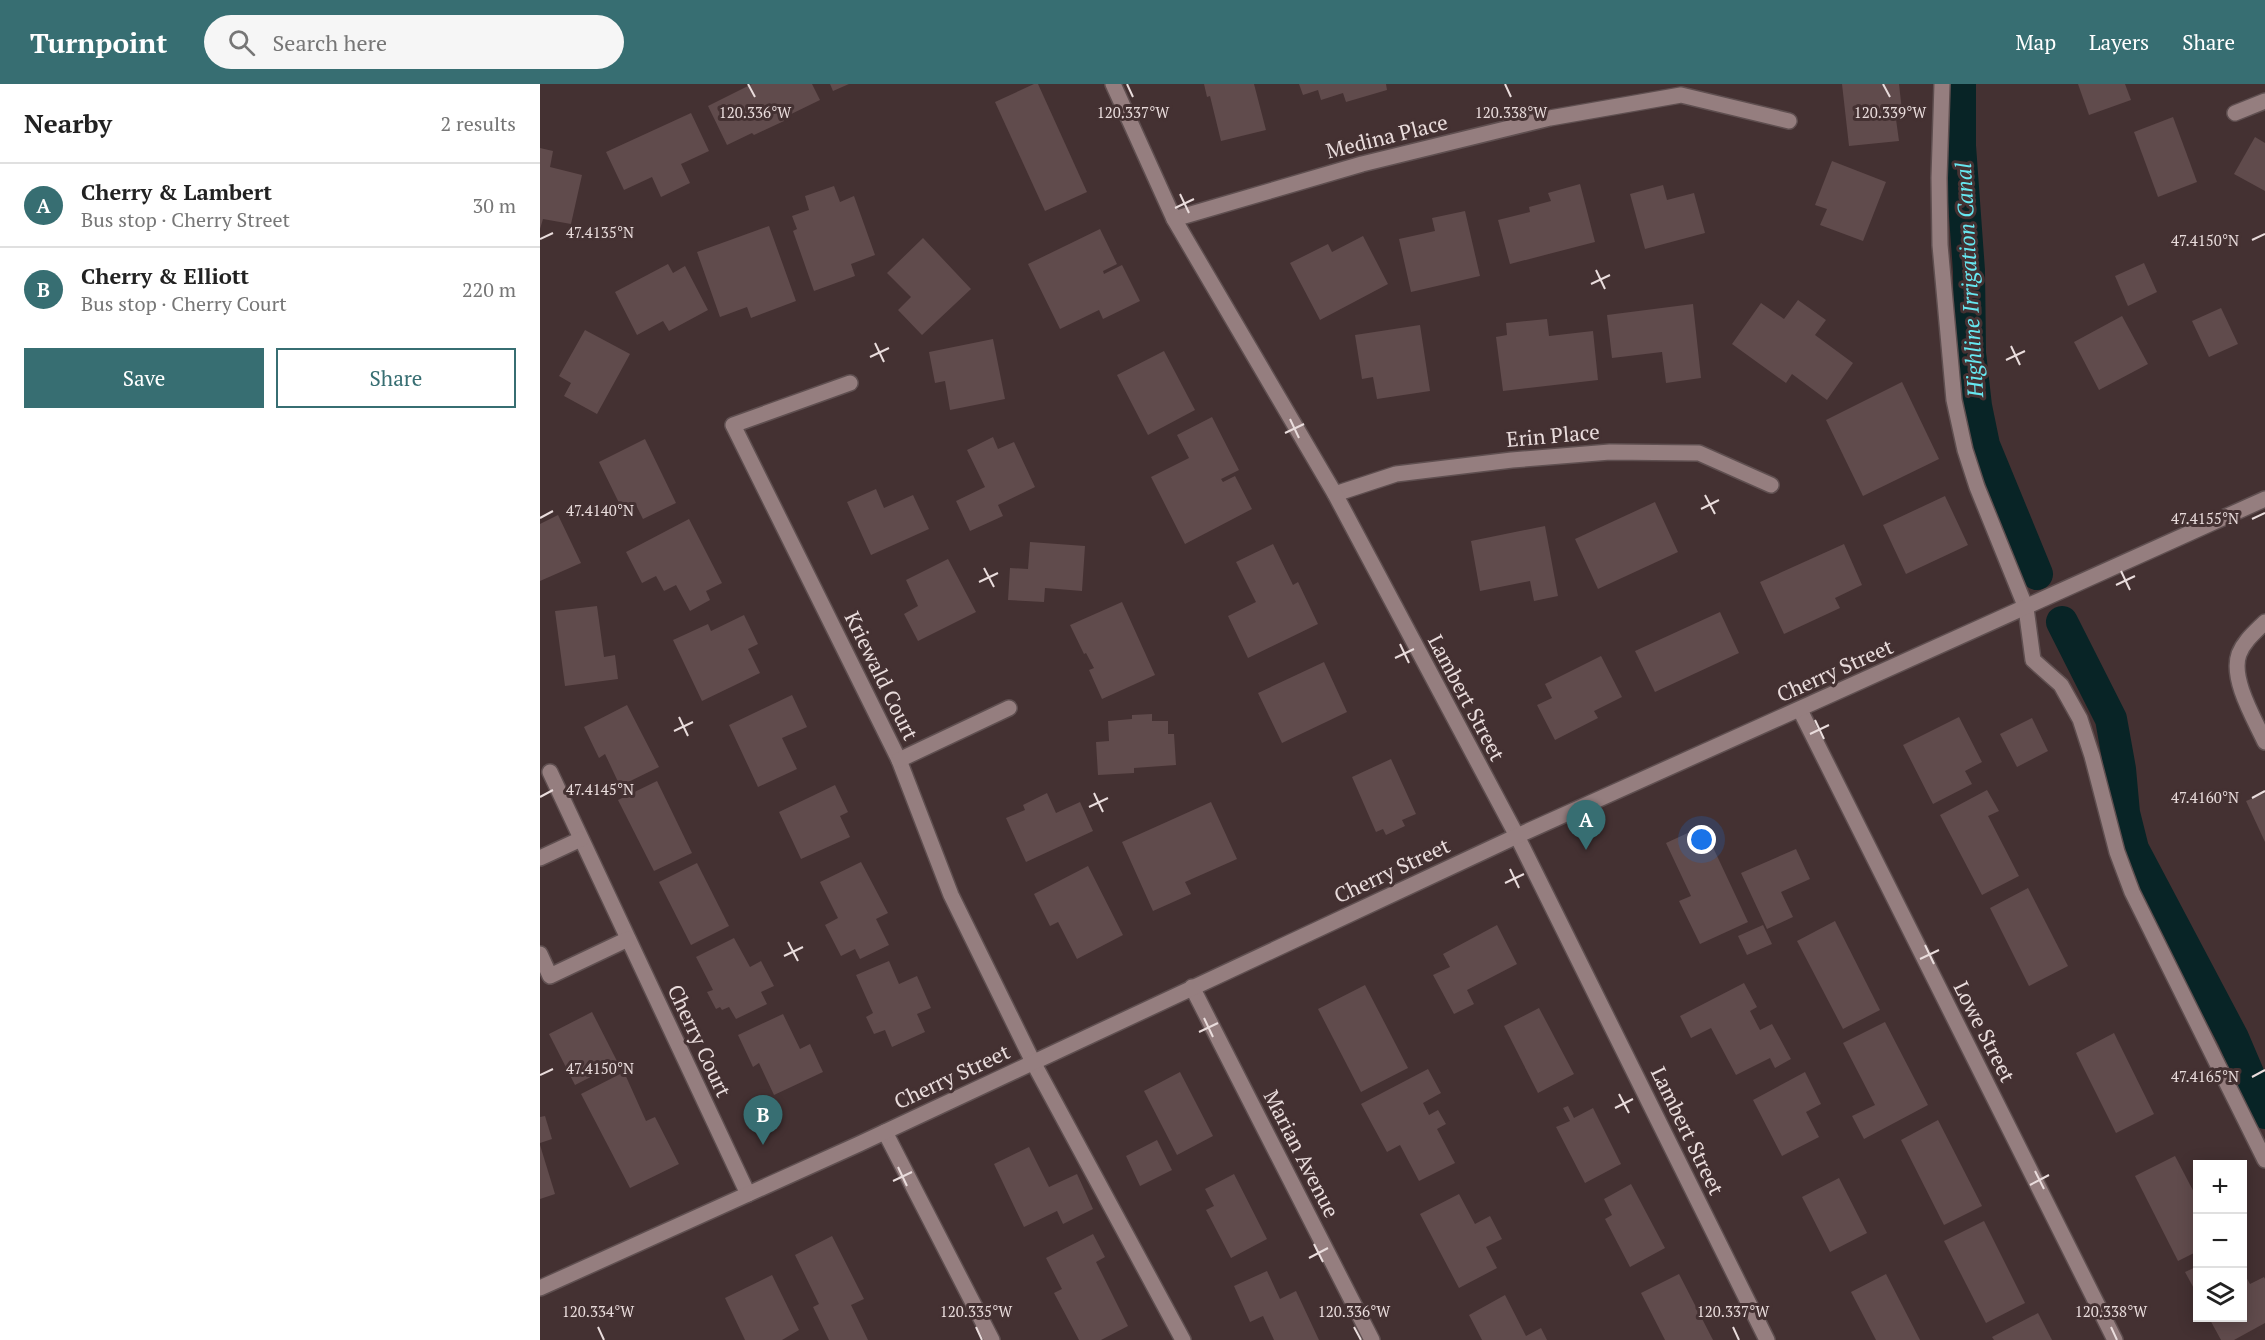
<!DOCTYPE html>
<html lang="en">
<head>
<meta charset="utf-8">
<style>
	:root { --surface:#fff; --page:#f6f6f6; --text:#222; --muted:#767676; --line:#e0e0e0; --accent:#376e72 }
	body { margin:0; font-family:"PT Serif",serif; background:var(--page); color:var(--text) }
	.controls { position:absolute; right:18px; bottom:18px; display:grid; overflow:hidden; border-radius:0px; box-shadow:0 3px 15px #0003 }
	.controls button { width:54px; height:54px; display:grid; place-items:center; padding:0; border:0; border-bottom:2px solid var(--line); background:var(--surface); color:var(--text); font:30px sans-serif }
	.you { position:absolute; left:1162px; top:756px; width:21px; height:21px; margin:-15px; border:4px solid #fff; border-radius:50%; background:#1a73e8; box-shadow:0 0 0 9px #1a73e833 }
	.badge { display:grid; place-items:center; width:39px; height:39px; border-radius:50%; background:var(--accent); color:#fff; font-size:20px; font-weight:700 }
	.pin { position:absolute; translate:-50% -50px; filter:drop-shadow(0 2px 3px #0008) }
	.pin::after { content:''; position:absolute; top:32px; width:21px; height:18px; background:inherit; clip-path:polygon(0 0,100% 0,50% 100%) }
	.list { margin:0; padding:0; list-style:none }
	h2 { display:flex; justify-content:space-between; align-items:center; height:78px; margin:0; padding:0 24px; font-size:26px }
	h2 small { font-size:20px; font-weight:400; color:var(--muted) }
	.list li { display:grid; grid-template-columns:39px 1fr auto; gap:18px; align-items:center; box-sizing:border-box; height:84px; padding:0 24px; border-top:2px solid var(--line) }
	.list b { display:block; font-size:22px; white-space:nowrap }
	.list p { margin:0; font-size:20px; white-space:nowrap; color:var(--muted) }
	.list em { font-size:20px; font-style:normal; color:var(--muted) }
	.actions { display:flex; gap:12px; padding:18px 24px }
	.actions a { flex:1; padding:14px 0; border:2px solid var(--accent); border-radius:0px; text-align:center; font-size:21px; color:var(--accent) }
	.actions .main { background:var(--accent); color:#fff }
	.icon { flex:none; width:33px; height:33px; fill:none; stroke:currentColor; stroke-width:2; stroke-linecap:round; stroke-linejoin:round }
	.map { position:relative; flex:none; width:1725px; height:1256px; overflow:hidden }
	header { display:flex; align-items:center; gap:36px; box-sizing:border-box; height:84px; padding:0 30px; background:var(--accent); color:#fff }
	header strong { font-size:28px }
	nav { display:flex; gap:33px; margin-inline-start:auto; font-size:21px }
	.search { width:420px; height:54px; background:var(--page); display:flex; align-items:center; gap:15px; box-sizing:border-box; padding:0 21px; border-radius:33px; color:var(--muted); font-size:22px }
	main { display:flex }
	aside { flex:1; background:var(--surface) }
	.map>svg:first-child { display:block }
</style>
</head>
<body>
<header>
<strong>Turnpoint</strong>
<div class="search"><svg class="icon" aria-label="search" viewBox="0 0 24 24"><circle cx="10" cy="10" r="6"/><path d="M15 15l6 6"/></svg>Search here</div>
<nav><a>Map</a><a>Layers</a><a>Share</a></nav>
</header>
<main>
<aside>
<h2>Nearby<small>2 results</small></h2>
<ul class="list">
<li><span class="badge">A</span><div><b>Cherry &amp; Lambert</b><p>Bus stop · Cherry Street</p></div><em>30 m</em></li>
<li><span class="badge">B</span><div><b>Cherry &amp; Elliott</b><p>Bus stop · Cherry Court</p></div><em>220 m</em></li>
</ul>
<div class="actions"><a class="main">Save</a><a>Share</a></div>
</aside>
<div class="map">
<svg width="1725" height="1256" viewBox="0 0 1725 1256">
	<rect width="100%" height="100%" fill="#443132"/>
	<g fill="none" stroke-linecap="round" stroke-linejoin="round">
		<!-- canal -->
		<g stroke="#082426" stroke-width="32">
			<polyline points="1420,0 1420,62 1429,187 1430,269 1436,322 1444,361 1497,490"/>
			<polyline points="1522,538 1571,635 1580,685 1584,729 1593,765 1693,954 1725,1029"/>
		</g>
	</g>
	<!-- building -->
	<g fill="#604b4c">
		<polygon points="212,0 272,0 280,16 243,34 244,37 214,51 212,49 187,61 168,22"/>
		<polygon points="290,0 309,0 293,7"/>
		<polygon points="494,0 498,0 547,108 505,127 455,18"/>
		<polygon points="664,0 714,0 726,46 681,57 670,12 667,13"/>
		<polygon points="759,0 846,0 847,6 806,18 803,9 781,16 778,6 763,11"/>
		<polygon points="1302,0 1359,0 1362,27 1355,28 1359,57 1309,62"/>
		<polygon points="1538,0 1585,0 1591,16 1549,31"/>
		<polygon points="151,29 169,67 141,80 150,99 121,113 112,93 84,106 66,68"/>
		<polygon points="1633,33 1657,98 1618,113 1594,48"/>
		<polygon points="1715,53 1725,59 1725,107 1694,90"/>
		<polygon points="0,64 13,67 10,83 42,91 31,140 3,135 0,145"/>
		<polygon points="1292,77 1346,98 1323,157 1280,141 1287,125 1275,121"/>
		<polygon points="1040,100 1055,158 970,180 958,136 990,128 989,123 1011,117 1008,109"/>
		<polygon points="1123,101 1127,116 1154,109 1165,149 1105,165 1090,110"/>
		<polygon points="294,102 300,118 314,112 335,171 311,180 315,192 274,207 253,147 257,145 252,132 269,126 265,112"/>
		<polygon points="925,127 940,192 871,208 859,155 895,147 892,134"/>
		<polygon points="229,142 256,217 211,234 207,223 180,233 157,168"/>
		<polygon points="560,145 577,180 563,187 564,190 582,181 600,217 563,235 559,226 520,245 488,180"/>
		<polygon points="823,152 848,200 780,236 750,179 788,160 792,168"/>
		<polygon points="383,154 431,205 382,251 358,226 371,213 347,189"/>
		<polygon points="1604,179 1617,208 1588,222 1575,192"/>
		<polygon points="128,180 133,189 145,182 168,226 129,247 123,237 97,251 75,208"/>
		<polygon points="1258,216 1286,236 1275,251 1313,279 1287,316 1252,290 1246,299 1192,260 1221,219 1244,235"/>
		<polygon points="1153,220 1161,294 1126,299 1122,268 1072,274 1067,231"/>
		<polygon points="1681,224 1698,260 1669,273 1652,237"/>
		<polygon points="1582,232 1608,280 1559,306 1534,258"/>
		<polygon points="1007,235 1009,252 1053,247 1058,296 963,307 956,253 967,251 966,239"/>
		<polygon points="880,241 890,307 837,315 833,293 822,295 815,251"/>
		<polygon points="45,246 90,270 57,330 24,312 31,299 19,292"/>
		<polygon points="453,255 465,315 410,326 405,297 395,299 389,268"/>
		<polygon points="624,267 655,326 608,351 577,291"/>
		<polygon points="1362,298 1399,375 1323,412 1286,336"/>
		<polygon points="672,333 699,386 681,395 683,398 695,392 712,425 645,460 611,393 649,374 637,351"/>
		<polygon points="453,353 458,365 474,358 495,403 458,421 463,432 430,447 416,417 445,403 427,366"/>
		<polygon points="105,355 136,419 103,435 96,421 83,427 59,378"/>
		<polygon points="336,405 344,424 373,411 389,445 331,471 307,418"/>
		<polygon points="1405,412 1428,461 1366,490 1343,441"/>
		<polygon points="1115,418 1138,468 1058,505 1035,455"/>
		<polygon points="18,431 41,479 0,497 0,440"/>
		<polygon points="149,435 182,499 166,507 170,516 150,527 136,501 124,507 116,492 102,499 86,468"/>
		<polygon points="1005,442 1018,512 994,517 990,497 940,507 931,457"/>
		<polygon points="490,458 545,462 542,507 505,504 504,518 468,516 470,484 488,485"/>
		<polygon points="733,460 753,501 758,498 778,540 708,574 688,532 716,518 696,478"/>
		<polygon points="1304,460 1322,501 1295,514 1300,524 1244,550 1220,498"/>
		<polygon points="408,475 436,528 378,557 364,530 378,522 366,496"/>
		<polygon points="582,518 615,591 562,615 549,586 554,584 546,569 544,570 530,541"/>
		<polygon points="57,522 64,573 75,571 78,595 25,602 15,527"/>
		<polygon points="1180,528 1199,569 1115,608 1095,567"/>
		<polygon points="204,531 218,560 208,565 220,589 162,617 133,556 168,540 171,547"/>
		<polygon points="1061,572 1082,613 1054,627 1058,634 1015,656 997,621 1012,614 1005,600"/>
		<polygon points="784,578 807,628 742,659 718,609"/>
		<polygon points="252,611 267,643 242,654 257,685 218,703 189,641"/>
		<polygon points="87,621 119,683 80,702 65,670 59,674 44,643"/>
		<polygon points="612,630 612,637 628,637 628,650 634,650 636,681 594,684 594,689 558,691 556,658 569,657 568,637 592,635 592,631"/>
		<polygon points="1419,633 1442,678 1425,687 1432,700 1393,720 1363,661"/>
		<polygon points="1492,634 1508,667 1477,683 1460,650"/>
		<polygon points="851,675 876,730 862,736 865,742 846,751 843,745 836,748 812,693"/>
		<polygon points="117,697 152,769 114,787 78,716"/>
		<polygon points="295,701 308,728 300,732 310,753 261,775 239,728"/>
		<polygon points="1447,706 1459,727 1448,732 1479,792 1442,811 1400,731"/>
		<polygon points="507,709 516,729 540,718 553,747 486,778 466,734 485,726 483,721"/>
		<polygon points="1725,709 1725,758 1706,717"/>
		<polygon points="671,718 697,775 645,798 651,810 613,827 582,758"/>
		<polygon points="1163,742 1208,838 1160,860 1139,817 1151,812 1126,759"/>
		<polygon points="1256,765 1270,795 1241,808 1253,833 1227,845 1201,789"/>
		<polygon points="321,778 348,829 336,835 349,861 320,875 315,865 301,872 285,841 298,834 280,798"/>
		<polygon points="157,779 189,842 151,861 119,798"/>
		<polygon points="548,782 583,851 537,875 518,838 510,842 494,810"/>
		<polygon points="1488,804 1528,882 1489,902 1450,824"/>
		<polygon points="1295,837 1340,926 1303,945 1257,857"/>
		<polygon points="957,841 977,880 927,906 934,920 914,930 893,891 910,883 903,870"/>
		<polygon points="1223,841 1232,860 1207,871 1198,852"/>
		<polygon points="194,854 210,883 221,877 234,902 221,908 227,920 196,935 189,923 182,926 180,923 176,925 167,908 173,906 156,873"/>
		<polygon points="349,877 359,900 377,892 391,924 377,930 385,948 352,963 345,946 334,950 326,933 333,929 316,891"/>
		<polygon points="1204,899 1217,923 1210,927 1220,946 1232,940 1251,975 1235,984 1230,974 1196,991 1171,944 1151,954 1140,932"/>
		<polygon points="825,901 868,984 821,1008 778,925"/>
		<polygon points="999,924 1034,990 998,1009 964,942"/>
		<polygon points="52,928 78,979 35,1001 9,950"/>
		<polygon points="243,930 260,965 270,960 283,988 234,1011 219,979 213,983 198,951"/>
		<polygon points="1345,938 1388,1021 1324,1055 1312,1032 1335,1021 1303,959"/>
		<polygon points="1574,949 1614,1030 1576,1049 1536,969"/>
		<polygon points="888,985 901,1009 883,1019 889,1031 898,1026 906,1040 897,1045 915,1079 879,1097 860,1061 847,1068 821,1020"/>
		<polygon points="84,988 106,1037 115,1033 139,1080 90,1104 41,1010"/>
		<polygon points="640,988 673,1052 637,1071 604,1007"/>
		<polygon points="1265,988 1281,1020 1266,1028 1279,1053 1242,1072 1213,1016"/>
		<polygon points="1028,1022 1034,1034 1053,1024 1081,1080 1045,1099 1016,1043 1030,1037 1023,1024"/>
		<polygon points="5,1032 12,1055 0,1059 0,1033"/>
		<polygon points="1398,1036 1442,1122 1404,1141 1361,1056"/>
		<polygon points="617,1056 632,1086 600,1102 586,1072"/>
		<polygon points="0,1061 15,1110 0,1115"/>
		<polygon points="489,1063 509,1103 537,1090 553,1125 523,1140 517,1127 484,1143 454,1080"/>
		<polygon points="1635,1072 1658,1116 1658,1167 1638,1177 1595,1092"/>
		<polygon points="694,1090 727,1155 691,1174 666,1126 674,1122 665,1105"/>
		<polygon points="1299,1094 1327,1149 1290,1168 1262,1113"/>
		<polygon points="1091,1100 1125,1164 1090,1183 1065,1135 1072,1131 1064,1115"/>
		<polygon points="919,1110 935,1140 950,1132 962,1155 946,1163 957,1184 919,1204 880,1130"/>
		<polygon points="1444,1137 1485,1219 1446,1239 1404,1157"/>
		<polygon points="553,1150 565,1173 556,1178 588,1242 561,1256 539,1256 514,1209 522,1205 506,1174"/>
		<polygon points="292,1152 324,1215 311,1221 328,1256 289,1256 273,1223 279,1220 255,1171"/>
		<polygon points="1658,1182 1658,1212 1645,1188"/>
		<polygon points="1702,1186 1710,1200 1724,1193 1725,1195 1725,1239 1694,1256 1681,1256 1669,1234 1702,1234"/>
		<polygon points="727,1187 740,1215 756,1207 779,1256 734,1256 723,1232 710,1238 694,1202"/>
		<polygon points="1139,1190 1173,1256 1125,1256 1101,1209"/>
		<polygon points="1346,1190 1380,1256 1336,1256 1311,1208"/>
		<polygon points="232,1191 259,1246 242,1256 205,1256 185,1214"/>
		<polygon points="965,1211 986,1252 1001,1244 1007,1256 942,1256 929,1231"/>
		<polygon points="1498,1229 1512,1256 1454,1256 1452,1253"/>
	</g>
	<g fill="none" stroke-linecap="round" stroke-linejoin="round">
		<defs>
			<g id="lane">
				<polyline points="1402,0 1399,94 1400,161 1414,316 1425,366 1437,403 1486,524 1493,576 1521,601 1540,635 1552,672 1577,768 1592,808 1725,1076"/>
				<polyline points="1695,29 1725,17"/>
				<path d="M 1725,538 C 1715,548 1704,557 1699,570 C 1690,595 1715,636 1725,658"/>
				<polyline points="493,978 643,1256"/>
			</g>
			<g id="street">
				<polyline points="634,135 822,80 1010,34 1141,11 1249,37"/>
				<polyline points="310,299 193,341 359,676 411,811 493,978"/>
				<polyline points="795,410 856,390 972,376 1070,368 1159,369 1231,401"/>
				<polyline points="1260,626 1575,1256"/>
				<polyline points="359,676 469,624"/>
				<polyline points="10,688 208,1110"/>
				<polyline points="977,752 1227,1256"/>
				<polyline points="0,774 41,755"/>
				<polyline points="0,870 10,892 88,855"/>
				<polyline points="652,903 832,1256"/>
				<polyline points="345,1048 452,1256"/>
			</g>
			<g id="secondary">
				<polyline points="573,0 634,135 795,410 977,752"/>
				<polyline points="0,1204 319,1060 977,752 1725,415"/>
			</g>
		</defs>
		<!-- lane casing -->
		<use href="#lane" stroke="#5f4f50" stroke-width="18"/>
		<!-- street casing -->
		<use href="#street" stroke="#5f4f50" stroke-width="18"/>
		<!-- secondary casing -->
		<use href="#secondary" stroke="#5f4f50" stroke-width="18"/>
		<!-- lane -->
		<use href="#lane" stroke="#957e7f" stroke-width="15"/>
		<!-- street -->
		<use href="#street" stroke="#957e7f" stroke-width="15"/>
		<!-- secondary -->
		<use href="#secondary" stroke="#957e7f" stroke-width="15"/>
	</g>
	<!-- ticks -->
	<path fill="none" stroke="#e9dcdc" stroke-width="2" d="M 208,0 L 215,13M 587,0 L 593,13M 965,0 L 971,13M 1343,0 L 1350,13M 640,110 L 649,129M 635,124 L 654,115M 0,155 L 13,149M 1712,156 L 1725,150M 1056,186 L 1065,205M 1051,200 L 1070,191M 335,259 L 344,278M 1471,262 L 1480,281M 330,273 L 349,264M 1466,276 L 1485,267M 750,335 L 759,354M 745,349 L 764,340M 1165,411 L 1175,430M 1161,425 L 1179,416M 0,434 L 13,427M 1712,435 L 1725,429M 444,484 L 454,503M 1581,487 L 1590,506M 439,498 L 458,489M 1576,501 L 1595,492M 860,560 L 869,579M 855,574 L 874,565M 139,633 L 148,652M 1275,636 L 1284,655M 134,647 L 153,638M 1270,650 L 1289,641M 554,709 L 563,728M 0,713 L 13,706M 1712,714 L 1725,707M 549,723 L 568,714M 970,785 L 979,804M 965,799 L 984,790M 248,858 L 258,877M 1385,861 L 1394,880M 244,872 L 263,863M 1380,875 L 1399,866M 664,934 L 673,953M 659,948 L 678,939M 0,991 L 13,985M 1712,993 L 1725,986M 1079,1010 L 1089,1029M 1075,1024 L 1093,1015M 358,1083 L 367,1102M 1495,1087 L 1504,1105M 353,1097 L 372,1088M 1490,1101 L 1509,1091M 774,1160 L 783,1178M 769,1174 L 788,1164M 58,1243 L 64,1256M 436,1243 L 442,1256M 814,1243 L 821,1256M 1193,1243 L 1199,1256M 1571,1243 L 1577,1256"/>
	<g text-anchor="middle" stroke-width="6" stroke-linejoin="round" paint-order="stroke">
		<!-- street labels -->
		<g font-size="21" fill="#e9dcdc" stroke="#443132">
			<text transform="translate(847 53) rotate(-14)" y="7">Medina Place</text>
			<text transform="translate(1013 352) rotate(-5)" y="7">Erin Place</text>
			<text transform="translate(1295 587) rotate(-24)" y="7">Cherry Street</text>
			<text transform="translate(341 592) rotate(64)" y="7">Kriewald Court</text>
			<text transform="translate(926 614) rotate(62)" y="7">Lambert Street</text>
			<text transform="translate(852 787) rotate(-25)" y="7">Cherry Street</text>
			<text transform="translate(1444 948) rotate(63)" y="7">Lowe Street</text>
			<text transform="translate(159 957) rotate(65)" y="7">Cherry Court</text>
			<text transform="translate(412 993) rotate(-25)" y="7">Cherry Street</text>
			<text transform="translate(1147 1047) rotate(64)" y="7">Lambert Street</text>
			<text transform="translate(761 1070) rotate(63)" y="7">Marian Avenue</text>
		</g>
		<!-- water labels -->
		<g font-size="22" font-style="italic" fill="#67e7f0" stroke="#443132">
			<text transform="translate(1429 196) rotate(-93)" y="8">Highline Irrigation Canal</text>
		</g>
	</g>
	<g font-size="15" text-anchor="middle" fill="#e9dcdc" stroke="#443132" stroke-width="6" stroke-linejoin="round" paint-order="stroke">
		<text x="215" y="34">120.336°W</text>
		<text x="593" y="34">120.337°W</text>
		<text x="971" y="34">120.338°W</text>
		<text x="1350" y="34">120.339°W</text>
		<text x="60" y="154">47.4135°N</text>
		<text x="1665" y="162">47.4150°N</text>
		<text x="60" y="432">47.4140°N</text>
		<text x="1665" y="440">47.4155°N</text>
		<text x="60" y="711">47.4145°N</text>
		<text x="1665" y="719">47.4160°N</text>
		<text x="60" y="990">47.4150°N</text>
		<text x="1665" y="998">47.4165°N</text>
		<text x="58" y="1233">120.334°W</text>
		<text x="436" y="1233">120.335°W</text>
		<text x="814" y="1233">120.336°W</text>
		<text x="1193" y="1233">120.337°W</text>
		<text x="1571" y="1233">120.338°W</text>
	</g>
</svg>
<div class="controls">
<button>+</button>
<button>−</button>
<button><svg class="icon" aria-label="layers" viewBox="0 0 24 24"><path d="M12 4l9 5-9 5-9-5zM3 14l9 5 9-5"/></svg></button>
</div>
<div class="you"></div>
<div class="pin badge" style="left:1046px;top:766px">A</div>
<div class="pin badge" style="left:223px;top:1061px">B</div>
</div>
</main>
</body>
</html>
